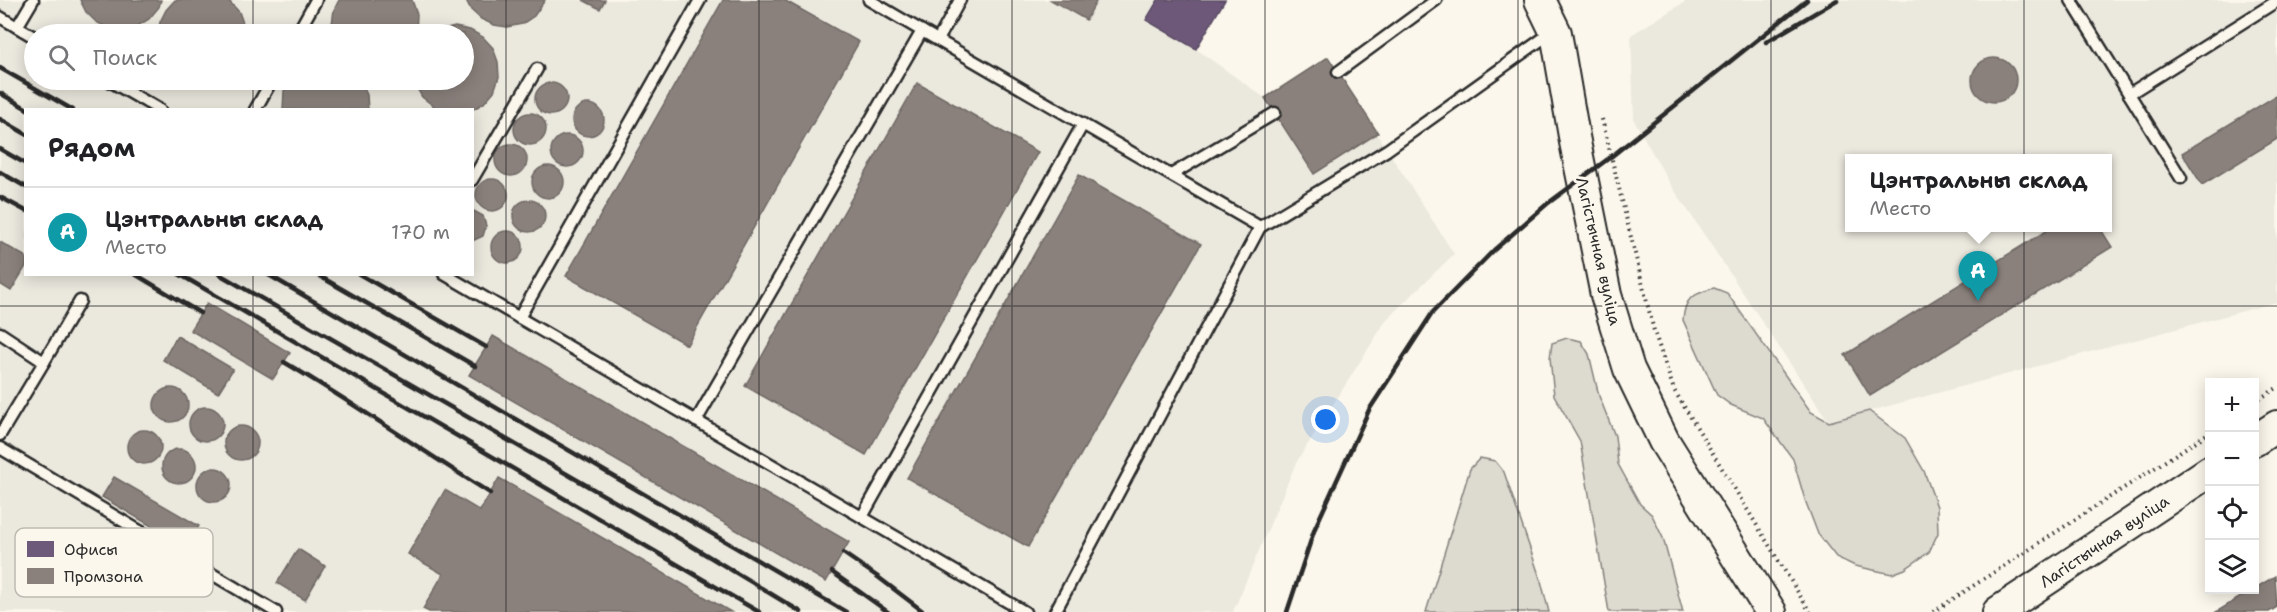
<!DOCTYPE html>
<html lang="ru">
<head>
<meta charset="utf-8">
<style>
	:root { --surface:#fff; --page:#f6f6f6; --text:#202124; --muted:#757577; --line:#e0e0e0; --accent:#2563eb }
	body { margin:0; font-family:"Shantell Sans",sans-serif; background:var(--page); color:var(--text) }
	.controls { position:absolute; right:18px; bottom:18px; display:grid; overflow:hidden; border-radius:0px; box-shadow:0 3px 15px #0003 }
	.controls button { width:54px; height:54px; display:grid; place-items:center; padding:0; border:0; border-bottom:2px solid var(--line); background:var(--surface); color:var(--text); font:30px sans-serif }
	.you { position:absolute; left:1326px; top:420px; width:21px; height:21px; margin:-15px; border:4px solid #fff; border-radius:50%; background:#1a73e8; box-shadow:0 0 0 9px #1a73e833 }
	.badge { display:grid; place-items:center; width:39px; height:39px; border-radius:50%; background:var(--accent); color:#fff; font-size:20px; font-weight:700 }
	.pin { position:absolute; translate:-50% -50px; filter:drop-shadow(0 2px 3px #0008) }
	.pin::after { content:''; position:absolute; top:32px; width:21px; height:18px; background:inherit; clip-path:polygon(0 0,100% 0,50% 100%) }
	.popup { position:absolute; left:1845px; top:154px; width:267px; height:78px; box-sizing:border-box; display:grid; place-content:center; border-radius:0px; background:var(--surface); filter:drop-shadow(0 2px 4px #0005); font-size:20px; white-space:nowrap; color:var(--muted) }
	.popup b { font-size:22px; color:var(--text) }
	.popup::after { content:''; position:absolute; left:50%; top:100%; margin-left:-12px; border:12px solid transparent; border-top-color:var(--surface) }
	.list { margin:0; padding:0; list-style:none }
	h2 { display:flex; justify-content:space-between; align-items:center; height:78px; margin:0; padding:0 24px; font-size:26px }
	h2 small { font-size:20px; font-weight:400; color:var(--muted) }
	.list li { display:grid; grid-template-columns:39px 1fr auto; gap:18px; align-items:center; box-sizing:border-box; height:90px; padding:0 24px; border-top:2px solid var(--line) }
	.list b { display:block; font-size:22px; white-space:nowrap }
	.list p { margin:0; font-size:20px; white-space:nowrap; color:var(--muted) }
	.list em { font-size:20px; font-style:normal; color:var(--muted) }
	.icon { flex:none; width:33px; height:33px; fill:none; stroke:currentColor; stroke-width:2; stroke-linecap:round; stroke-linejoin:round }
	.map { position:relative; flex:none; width:2277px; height:612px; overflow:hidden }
	.search { position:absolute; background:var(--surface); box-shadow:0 3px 15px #0003; left:24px; top:24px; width:450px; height:66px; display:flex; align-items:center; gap:15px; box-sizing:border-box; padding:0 21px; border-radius:33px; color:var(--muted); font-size:22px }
	.panel { position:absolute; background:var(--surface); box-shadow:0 3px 15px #0003; left:24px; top:108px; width:450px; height:168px; border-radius:0px }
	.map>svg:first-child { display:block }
</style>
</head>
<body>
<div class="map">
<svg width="2277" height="612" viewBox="0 0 2277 612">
	<rect width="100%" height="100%" fill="#fbf7ec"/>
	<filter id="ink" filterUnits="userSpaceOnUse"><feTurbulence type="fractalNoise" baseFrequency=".0167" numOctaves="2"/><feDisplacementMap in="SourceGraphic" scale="12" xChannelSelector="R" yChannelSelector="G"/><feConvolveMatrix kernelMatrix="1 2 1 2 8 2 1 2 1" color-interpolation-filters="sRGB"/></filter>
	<g filter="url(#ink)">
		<!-- built -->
		<g fill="#ebe8de" fill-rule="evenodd">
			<path d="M 0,0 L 1225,0 L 1196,49 L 1265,98 L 1328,57 L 1454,254 L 1387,319 L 1296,463 L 1233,612 L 0,612 ZM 34,34 L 464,34 L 464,80 L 34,80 ZM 26,110 L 472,110 L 472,274 L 26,274 Z"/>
			<path d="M 1688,0 L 2277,0 L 2277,302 L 1829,422 L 1669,182 L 1634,120 L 1631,35 ZM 1849,158 L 2107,158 L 2107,228 L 1849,228 Z"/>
		</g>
		<!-- green -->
		<g fill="#dddad0" stroke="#84827e" stroke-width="1.5">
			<path d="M 1714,288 L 1727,293 L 1811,412 L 1829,422 L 1869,411 L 1905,438 L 1924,471 L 1937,507 L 1938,533 L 1929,552 L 1905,569 L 1892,574 L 1855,566 L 1836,557 L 1818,534 L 1805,500 L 1793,459 L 1763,418 L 1731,405 L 1717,395 L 1683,320 C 1685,296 1693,295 1714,288 Z"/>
			<polygon points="1567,338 1581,341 1589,354 1599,396 1615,436 1618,464 1640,504 1652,515 1663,538 1683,612 1609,612 1580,441 1554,395 1550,358 1552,343"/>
			<polygon points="1480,458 1495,461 1504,472 1541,581 1549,612 1426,612 1470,469"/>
		</g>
		<!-- offices -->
		<polygon fill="#6d597a" stroke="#594b62" stroke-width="1.5" points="1158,0 1225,0 1196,49 1146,20"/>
		<!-- industry -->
		<g fill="#8a817c" stroke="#6e6764" stroke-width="1.5">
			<polygon points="80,0 161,0 159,7 149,19 136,27 122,30 108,28 96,22 86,12"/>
			<polygon points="175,0 228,0 239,12 244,26 244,34 158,34 160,22 166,10"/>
			<polygon points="339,0 412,0 417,14 416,34 334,34 332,24 334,10"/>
			<polygon points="466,0 545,0 534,16 522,24 507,27 494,25 481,19 471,10"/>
			<polygon points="583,0 605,0 600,9"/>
			<polygon points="723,0 784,0 859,42 687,345 566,276"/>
			<polygon points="1051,0 1097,0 1086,20"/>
			<polygon points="455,27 470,30 483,37 493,48 498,62 499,77 494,91 484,103 472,110 439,110 422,97 415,85 414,80 464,80 464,34 433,34 442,30"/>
			<polygon points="1328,57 1378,133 1314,174 1265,98"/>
			<circle cx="1994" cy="80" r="22"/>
			<polygon points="289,80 361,80 367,95 368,110 283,110 284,91"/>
			<polygon points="917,83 1038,152 866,455 745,386"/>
			<circle cx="551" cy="99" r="16"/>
			<polygon points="2277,95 2277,139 2202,185 2182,153"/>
			<circle cx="588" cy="120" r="16"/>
			<circle cx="530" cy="129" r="16"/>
			<circle cx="567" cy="151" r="16"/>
			<circle cx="511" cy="160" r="16"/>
			<circle cx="548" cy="182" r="16"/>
			<polygon points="1079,175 1201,244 1028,547 907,478"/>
			<circle cx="492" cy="195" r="16"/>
			<circle cx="529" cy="216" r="16"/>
			<polygon points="472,210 483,216 486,226 483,236 472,241"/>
			<polygon points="2051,228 2100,228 2112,247 1870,396 1845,355"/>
			<circle cx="507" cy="247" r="16"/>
			<polygon points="0,242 26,257 26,266 11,291 0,284"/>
			<polygon points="207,303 290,353 273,379 190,330"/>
			<polygon points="177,336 233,369 218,393 163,360"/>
			<polygon points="493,336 849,542 826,582 469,375"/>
			<circle cx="171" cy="405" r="17"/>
			<circle cx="206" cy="424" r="17"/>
			<circle cx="241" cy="443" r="17"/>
			<circle cx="144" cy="447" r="17"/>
			<circle cx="179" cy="466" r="17"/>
			<circle cx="214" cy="485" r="17"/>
			<polygon points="114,477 199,526 187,547 102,497"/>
			<polygon points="499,478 731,612 429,612 423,609 443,574 408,554 445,490 480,511"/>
			<polygon points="298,549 325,566 305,600 277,583"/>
			<polygon points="2275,576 2277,607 2269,612 2216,612"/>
		</g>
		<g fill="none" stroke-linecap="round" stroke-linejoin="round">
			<defs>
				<g id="lane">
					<polyline points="2071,0 2181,178"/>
					<polyline points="0,17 34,37"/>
					<polyline points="17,27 33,0"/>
					<polyline points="922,31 1260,227 1055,612"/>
					<polyline points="297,34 316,0"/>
					<polyline points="938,40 960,0"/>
					<polyline points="1338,72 1436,0"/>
					<polyline points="108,80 160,110"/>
					<polyline points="2129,94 2277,1"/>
					<polyline points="255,110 272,80"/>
					<polyline points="1171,175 1275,113"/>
					<polyline points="472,180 537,69"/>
					<polyline points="1260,227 1387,150 1552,32"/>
					<polyline points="444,274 1025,612"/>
					<polyline points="519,318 700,0"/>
					<polyline points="0,333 44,362 0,435"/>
					<polyline points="44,362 80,301"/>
					<polyline points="696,421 922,31 869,0"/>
					<polyline points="0,448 276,612"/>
					<polyline points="862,517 1083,124"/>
				</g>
				<g id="secondary">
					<polyline points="1540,0 1556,33 1575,142 1606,295 1629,369 1664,441 1771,612"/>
					<polyline points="2254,441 2277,426"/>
					<polyline points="1998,612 2210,471"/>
				</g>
			</defs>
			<!-- lane casing -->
			<use href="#lane" stroke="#2b2b2b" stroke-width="15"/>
			<!-- secondary casing -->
			<use href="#secondary" stroke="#2b2b2b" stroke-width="34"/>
			<!-- path -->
			<g stroke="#2b2b2b" stroke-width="4" stroke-dasharray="1.5 4.5" stroke-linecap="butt">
				<polyline points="1602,119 1654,331 1674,390 1810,612"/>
				<polyline points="2254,402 2277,388"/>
				<polyline points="1933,612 2210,432"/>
			</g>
			<!-- lane -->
			<use href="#lane" stroke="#fbf7ec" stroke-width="10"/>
			<!-- secondary -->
			<use href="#secondary" stroke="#fbf7ec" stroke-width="30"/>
			<!-- rail -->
			<g stroke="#2b2b2b" stroke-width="4.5">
				<polyline points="1766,42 1837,0"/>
				<polyline points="0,68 73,110"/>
				<polyline points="0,93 29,110"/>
				<polyline points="0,119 26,134"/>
				<polyline points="0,149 26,164"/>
				<polyline points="0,172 26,187"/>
				<polyline points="0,197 26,211"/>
				<polyline points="135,274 200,313"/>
				<polyline points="179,274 759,612"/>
				<polyline points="219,274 680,539 801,612"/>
				<polyline points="267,274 846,612"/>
				<polyline points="316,274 475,366"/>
				<polyline points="359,274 486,347"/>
				<path d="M 284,362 C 354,403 421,450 490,493"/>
				<polyline points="843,553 878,577 924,612"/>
				<polyline points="832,572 888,612"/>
				<polyline points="1287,612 1315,528 1369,410 1433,312 1494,250 1547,204 1612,156 1807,0"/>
			</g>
		</g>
	</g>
	<!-- grid -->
	<path fill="none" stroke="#2b2b2b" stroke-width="1.5" stroke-opacity="0.55" d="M 253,0 L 253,34M 506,0 L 506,612M 759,0 L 759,612M 1012,0 L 1012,612M 1265,0 L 1265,612M 1518,0 L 1518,612M 1771,0 L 1771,612M 2024,0 L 2024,612M 253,80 L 253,110M 253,274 L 253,612M 0,306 L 2277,306"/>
	<g text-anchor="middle" stroke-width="6" stroke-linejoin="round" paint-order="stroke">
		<!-- street labels -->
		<g font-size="16" fill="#2b2b2b" stroke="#fbf7ec">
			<text transform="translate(1599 251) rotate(77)" y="6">Лагістычная вуліца</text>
			<text transform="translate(2104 541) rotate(-34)" y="6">Лагістычная вуліца</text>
		</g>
	</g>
	<!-- legend -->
	<rect x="15" y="528" width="198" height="69" rx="9" fill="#fbf7ec" stroke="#bdbab2" stroke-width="1.5"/>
	<rect x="27" y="541" width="27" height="16" fill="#6d597a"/>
	<rect x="27" y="568" width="27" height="16" fill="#8a817c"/>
	<g font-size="16" fill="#2b2b2b">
		<text x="64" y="555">Офисы</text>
		<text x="64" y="582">Промзона</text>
	</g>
</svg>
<div class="controls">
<button>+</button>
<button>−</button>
<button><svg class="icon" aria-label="locate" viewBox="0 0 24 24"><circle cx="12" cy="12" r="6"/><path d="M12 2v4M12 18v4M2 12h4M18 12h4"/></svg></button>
<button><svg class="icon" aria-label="layers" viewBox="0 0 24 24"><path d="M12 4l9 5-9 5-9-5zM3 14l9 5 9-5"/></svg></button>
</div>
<div class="you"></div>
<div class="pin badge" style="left:1978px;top:301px;background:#0f9aa8">A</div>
<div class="popup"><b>Цэнтральны склад</b>Место</div>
<div class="search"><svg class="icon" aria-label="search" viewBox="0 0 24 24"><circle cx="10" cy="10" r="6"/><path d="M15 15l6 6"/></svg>Поиск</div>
<section class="panel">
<h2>Рядом<small></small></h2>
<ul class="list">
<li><span class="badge" style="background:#0f9aa8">A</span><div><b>Цэнтральны склад</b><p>Место</p></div><em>170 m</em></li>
</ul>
</section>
</div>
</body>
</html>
